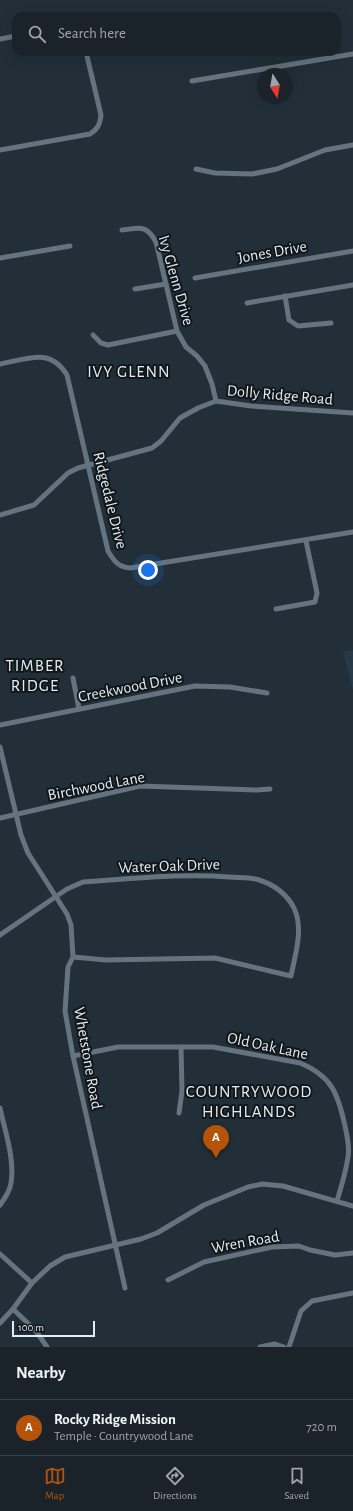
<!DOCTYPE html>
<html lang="en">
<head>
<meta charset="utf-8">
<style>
	:root { --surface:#1a232a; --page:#272f36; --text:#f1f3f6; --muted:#9fa4a8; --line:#384047; --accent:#b45309 }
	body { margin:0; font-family:"Alegreya Sans",sans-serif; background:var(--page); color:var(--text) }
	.compass { position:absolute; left:257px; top:68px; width:36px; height:36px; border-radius:50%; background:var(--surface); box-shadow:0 4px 16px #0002; rotate:169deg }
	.scale { position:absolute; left:12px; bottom:10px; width:83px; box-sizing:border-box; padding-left:4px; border:2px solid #e4ecf2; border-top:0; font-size:11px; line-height:14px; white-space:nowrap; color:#e4ecf2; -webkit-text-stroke:3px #10161a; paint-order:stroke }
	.you { position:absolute; left:148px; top:570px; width:14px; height:14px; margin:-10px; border:3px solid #fff; border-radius:50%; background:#1a73e8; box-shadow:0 0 0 6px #1a73e833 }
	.badge { display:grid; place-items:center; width:26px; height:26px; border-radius:50%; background:var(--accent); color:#fff; font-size:13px; font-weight:700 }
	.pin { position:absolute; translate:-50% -33px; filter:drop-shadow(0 1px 2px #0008) }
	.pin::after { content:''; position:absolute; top:21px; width:14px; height:12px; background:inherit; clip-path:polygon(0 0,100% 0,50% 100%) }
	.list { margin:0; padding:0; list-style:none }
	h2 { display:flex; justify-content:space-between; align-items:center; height:52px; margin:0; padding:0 16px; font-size:17px }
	h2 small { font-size:13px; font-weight:400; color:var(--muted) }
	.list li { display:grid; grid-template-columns:26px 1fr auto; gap:12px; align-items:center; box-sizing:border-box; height:56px; padding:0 16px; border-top:1px solid var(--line) }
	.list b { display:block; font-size:15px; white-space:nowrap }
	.list p { margin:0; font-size:13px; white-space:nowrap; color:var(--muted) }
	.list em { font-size:13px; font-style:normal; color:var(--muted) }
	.icon { flex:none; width:22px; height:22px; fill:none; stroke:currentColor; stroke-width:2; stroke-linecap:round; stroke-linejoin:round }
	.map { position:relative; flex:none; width:353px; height:1347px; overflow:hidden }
	.search { position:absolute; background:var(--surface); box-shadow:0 4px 16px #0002; left:12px; right:12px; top:12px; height:44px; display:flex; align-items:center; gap:10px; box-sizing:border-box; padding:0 14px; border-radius:12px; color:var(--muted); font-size:15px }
	.sheet { height:108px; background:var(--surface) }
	nav { display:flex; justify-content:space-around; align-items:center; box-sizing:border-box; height:56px; border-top:1px solid var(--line); background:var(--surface); font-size:11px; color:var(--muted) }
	nav a { display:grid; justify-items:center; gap:2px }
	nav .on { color:var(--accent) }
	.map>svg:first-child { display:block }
</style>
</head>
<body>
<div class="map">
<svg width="353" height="1347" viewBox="0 0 353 1347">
	<rect width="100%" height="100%" fill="#222f38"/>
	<!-- built -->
	<polygon fill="#273947" points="353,650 353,690 343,652"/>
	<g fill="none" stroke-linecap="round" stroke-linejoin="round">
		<!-- street -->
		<g stroke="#65737e" stroke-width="5">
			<polyline points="0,39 16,36"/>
			<polyline points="192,81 353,54"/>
			<path d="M 0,150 L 90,134 C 98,129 100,124 101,115 L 86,52"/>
			<polyline points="196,169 215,173 252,174 277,169 325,150 353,145"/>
			<path d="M 122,230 C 140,228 146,224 156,242 L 177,331 L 186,347 L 197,356 L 205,366 L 212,384 L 216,401"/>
			<polyline points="0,258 70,246"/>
			<polyline points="195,278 353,251"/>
			<polyline points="135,289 166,284"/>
			<polyline points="285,296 289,320 298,326 331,323"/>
			<polyline points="247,303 353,285"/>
			<polyline points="93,335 101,343 108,345 177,331"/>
			<path d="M 0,364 C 28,359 50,347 67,375 L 108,551 C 114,561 118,567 130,568 L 353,532"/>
			<polyline points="0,515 34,505 68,473 78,468 152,448 161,441 180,418 198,408 216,401 251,406 353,413"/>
			<polyline points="276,609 315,602 317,593 306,541"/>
			<polyline points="73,678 79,709"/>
			<polyline points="0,725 195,686 230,687 267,693"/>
			<polyline points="0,747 21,835 28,853 67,914 71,925 73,957 68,967 65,1011 73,1056 125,1288"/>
			<polyline points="0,818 140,786 257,790 270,789"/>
			<path d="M 0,935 L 67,889 L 83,882 C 132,879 180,873 229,877 C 239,878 250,877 259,880 C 273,884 287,894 294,908 C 304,929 295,955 291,976 L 215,958 L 106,960 L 73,957"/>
			<path d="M 73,1056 L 118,1047 L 213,1047 L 300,1063 C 332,1076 338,1094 345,1126 C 347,1136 350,1147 348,1157 C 346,1172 341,1187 337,1201"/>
			<path d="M 0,1108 C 5,1131 15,1160 11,1183 C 10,1191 5,1198 0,1205"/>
			<polyline points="179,1113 182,1091 181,1047"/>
			<polyline points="0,1254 32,1283"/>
			<polyline points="168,1280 204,1262 272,1247 299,1246 310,1250 335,1255 353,1253"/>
			<polyline points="13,1309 36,1331 47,1347"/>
			<polyline points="0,1323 13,1309 32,1283 50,1266 65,1257 141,1239 157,1233 204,1205 248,1187 262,1184 283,1186 353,1206"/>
			<polyline points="260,1347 275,1344 284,1347"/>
			<polyline points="289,1347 301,1311 312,1301 353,1293"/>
		</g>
	</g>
	<g text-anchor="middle" stroke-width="4" stroke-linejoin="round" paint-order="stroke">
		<!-- street labels -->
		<g font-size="16" fill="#e4ecf2" stroke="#10161a">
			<text transform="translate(272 251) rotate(-10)" y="6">Jones Drive</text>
			<text transform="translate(177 280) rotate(74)" y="6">Ivy Glenn Drive</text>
			<text transform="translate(280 394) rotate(5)" y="6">Dolly Ridge Road</text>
			<text transform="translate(111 500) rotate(76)" y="6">Ridgedale Drive</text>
			<text transform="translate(130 686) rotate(-11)" y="6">Creekwood Drive</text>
			<text transform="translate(96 785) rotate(-11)" y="6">Birchwood Lane</text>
			<text transform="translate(169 865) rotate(-2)" y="6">Water Oak Drive</text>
			<text transform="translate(268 1045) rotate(12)" y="6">Old Oak Lane</text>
			<text transform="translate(89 1058) rotate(80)" y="6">Whetstone Road</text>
			<text transform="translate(245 1241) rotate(-10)" y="6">Wren Road</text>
		</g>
		<!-- neighbourhood labels -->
		<g font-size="17" letter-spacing="1" fill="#e4ecf2" stroke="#10161a">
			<text x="129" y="377">IVY GLENN</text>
			<text x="35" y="671">TIMBER<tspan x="35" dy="20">RIDGE</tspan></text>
			<text x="249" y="1097">COUNTRYWOOD<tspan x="249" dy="20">HIGHLANDS</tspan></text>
		</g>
	</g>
</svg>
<svg class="compass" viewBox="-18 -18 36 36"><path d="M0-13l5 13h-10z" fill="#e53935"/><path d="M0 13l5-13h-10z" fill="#9fa4a8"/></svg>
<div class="scale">100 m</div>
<div class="you"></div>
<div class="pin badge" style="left:216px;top:1158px">A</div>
<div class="search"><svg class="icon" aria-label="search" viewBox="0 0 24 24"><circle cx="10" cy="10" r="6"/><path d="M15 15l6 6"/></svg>Search here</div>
</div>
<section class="sheet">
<h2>Nearby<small></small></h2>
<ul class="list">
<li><span class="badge">A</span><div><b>Rocky Ridge Mission</b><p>Temple · Countrywood Lane</p></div><em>720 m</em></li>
</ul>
</section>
<nav>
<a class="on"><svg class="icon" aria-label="map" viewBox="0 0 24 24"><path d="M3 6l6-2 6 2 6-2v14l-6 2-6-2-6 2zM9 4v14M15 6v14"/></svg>Map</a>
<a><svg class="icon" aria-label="directions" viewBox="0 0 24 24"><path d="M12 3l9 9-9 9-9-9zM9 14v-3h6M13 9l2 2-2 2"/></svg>Directions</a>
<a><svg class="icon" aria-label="saved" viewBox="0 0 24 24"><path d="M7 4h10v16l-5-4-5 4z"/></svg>Saved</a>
</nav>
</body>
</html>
